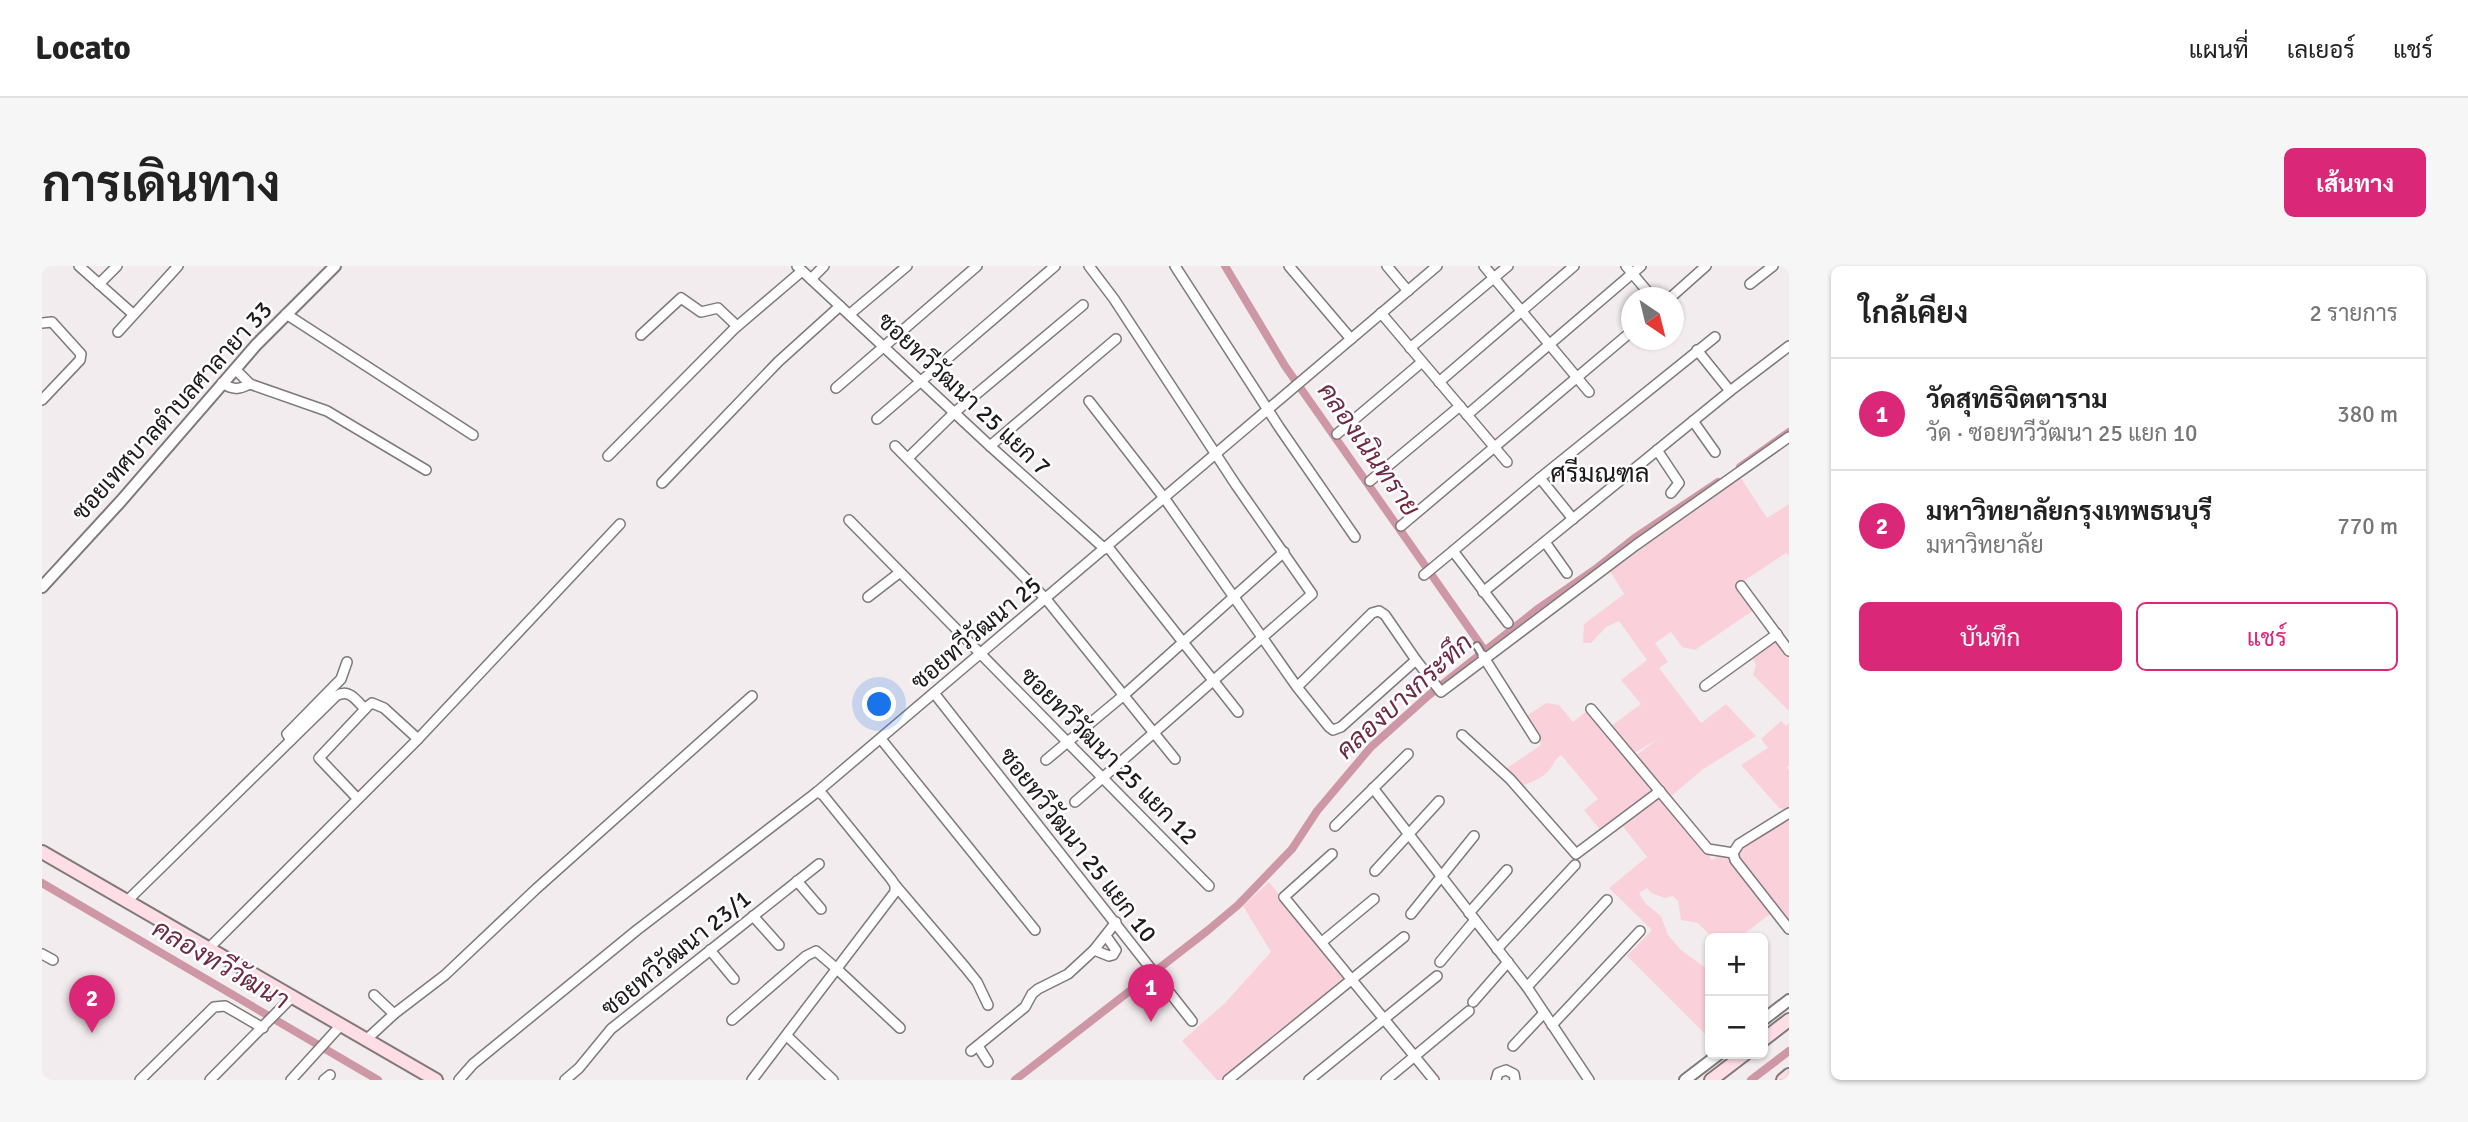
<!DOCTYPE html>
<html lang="th">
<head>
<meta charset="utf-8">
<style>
	:root { --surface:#fff; --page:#f6f6f6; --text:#222; --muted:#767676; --line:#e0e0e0; --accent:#db2777 }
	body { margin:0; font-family:Signika,Sarabun,sans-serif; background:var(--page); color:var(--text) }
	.controls { position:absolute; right:21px; bottom:21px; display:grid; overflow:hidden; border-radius:10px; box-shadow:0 2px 5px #0004 }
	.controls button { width:63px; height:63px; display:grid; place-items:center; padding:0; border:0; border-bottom:2px solid var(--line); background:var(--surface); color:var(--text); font:35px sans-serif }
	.compass { position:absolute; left:1579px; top:21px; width:63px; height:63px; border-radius:50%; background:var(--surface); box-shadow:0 2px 5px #0004; rotate:145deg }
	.you { position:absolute; left:838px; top:439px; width:24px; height:24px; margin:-18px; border:5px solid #fff; border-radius:50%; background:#1a73e8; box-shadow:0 0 0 10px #1a73e833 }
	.badge { display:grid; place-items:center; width:46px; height:46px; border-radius:50%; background:var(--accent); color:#fff; font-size:23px; font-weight:700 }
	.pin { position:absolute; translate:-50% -58px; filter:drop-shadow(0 2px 4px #0008) }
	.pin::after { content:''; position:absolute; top:37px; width:24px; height:21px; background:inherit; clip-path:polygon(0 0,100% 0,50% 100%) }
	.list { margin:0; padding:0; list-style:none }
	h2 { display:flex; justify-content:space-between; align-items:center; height:91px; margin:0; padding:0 28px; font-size:30px }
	h2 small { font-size:23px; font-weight:400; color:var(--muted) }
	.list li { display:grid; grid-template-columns:46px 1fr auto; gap:21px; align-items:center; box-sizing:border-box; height:112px; padding:0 28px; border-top:2px solid var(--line) }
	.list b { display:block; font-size:26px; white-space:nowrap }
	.list p { margin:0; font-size:23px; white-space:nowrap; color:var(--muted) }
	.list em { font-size:23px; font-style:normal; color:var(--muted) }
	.actions { display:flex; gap:14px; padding:21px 28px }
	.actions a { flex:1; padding:16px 0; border:2px solid var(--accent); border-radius:10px; text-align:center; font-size:24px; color:var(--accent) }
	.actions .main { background:var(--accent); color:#fff }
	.map { position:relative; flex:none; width:1747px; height:814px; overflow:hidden; border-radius:10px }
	header { display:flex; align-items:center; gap:42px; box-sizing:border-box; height:98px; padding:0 35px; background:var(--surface); border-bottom:2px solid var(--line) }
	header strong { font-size:33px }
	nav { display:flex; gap:38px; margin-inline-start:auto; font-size:24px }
	.intro { display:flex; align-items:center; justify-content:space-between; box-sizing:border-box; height:168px; padding:0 42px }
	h1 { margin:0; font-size:49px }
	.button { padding:18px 32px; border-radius:10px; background:var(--accent); color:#fff; font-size:24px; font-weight:700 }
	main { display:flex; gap:42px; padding:0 42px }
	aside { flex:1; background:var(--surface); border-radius:10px; box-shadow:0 2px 5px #0004 }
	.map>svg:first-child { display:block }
</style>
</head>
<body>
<header>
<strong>Locato</strong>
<nav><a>แผนที่</a><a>เลเยอร์</a><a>แชร์</a></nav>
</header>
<div class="intro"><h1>การเดินทาง</h1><a class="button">เส้นทาง</a></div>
<main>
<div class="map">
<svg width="1747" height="814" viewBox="0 0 1747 814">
	<rect width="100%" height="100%" fill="#f3ecee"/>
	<!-- green -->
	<g fill="#fad1db">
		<polygon points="1699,212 1725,252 1747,238 1747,290 1744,287 1699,317 1715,342 1653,384 1640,381 1629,366 1613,377 1626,396 1617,402 1659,457 1684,438 1714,470 1660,504 1627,532 1593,490 1616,473 1591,488 1569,460 1599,438 1579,414 1605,394 1577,355 1564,361 1549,377 1541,377 1542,358 1582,328 1568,305"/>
		<polygon points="1735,374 1747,391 1747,445 1711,409 1714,399 1711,393"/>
		<path d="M 1504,437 L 1517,439 L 1531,456 L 1546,444 L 1612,522 L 1608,527 L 1559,565 L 1542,544 L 1556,533 L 1519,489 C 1512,494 1513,497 1508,503 C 1501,512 1491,516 1481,519 L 1465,502 L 1499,479 L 1496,470 L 1483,451 Z"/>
		<polygon points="1739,455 1744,460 1747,457 1747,500 1745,501 1747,504 1747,543 1745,544 1737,542 1699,499 1726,482 1719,473"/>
		<polygon points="1617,530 1647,561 1670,594 1680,588 1685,589 1728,648 1697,672 1671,672 1656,657 1639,654 1636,635 1631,630 1623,632 1609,627 1605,622 1597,627 1604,638 1619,650 1626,669 1639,684 1668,705 1668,773 1585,690 1610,664 1567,622 1605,591 1579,558"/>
		<polygon points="1747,551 1747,658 1694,589 1696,583"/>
		<polygon points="1227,616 1305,711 1179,814 1175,814 1140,775 1183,737 1229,686 1201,640"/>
	</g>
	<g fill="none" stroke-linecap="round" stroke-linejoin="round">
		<!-- canal -->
		<g stroke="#ce97a6" stroke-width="8">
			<polyline points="1183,0 1243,100 1443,385"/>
			<polyline points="1698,201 1747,166"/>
			<polyline points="0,617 336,814"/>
			<polyline points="973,814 1165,665 1196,639 1250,583 1275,545 1329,481 1387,429 1497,342 1555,302 1594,271 1676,216"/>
			<polyline points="1709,814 1747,785"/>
		</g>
		<defs>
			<polyline id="pedestrian" points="1435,380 1441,390"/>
			<g id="minor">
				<polyline points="37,0 91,48"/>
				<polyline points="755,0 948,180 1063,283"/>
				<polyline points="1133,0 1237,161 1313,271"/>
				<polyline points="1247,0 1309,73"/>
				<polyline points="1345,0 1366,25"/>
				<polyline points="1442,0 1547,126"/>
				<polyline points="1584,0 1611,32"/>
				<polyline points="769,13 782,0"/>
				<polyline points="57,18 75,0"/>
				<polyline points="1708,18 1731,0"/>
				<polyline points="1628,32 1664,0"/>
				<polyline points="1339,47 1465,196"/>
				<polyline points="244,48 431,169"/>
				<polyline points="808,48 865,0"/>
				<polyline points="1632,56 1634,59"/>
				<polyline points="0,57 10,56 39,88 38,94 0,134"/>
				<polyline points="76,66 136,0"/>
				<polyline points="599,69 639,32 659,46 676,42 695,60"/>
				<polyline points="1368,82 1466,0"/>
				<polyline points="1655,84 1688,125"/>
				<polyline points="193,103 208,118 285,145 384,204"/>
				<polyline points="1397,116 1532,0"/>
				<path d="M 180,117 C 191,124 196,124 208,118"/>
				<polyline points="794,122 935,0"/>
				<polyline points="1047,135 1123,233 1255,421 1287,461 1291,464 1299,461 1374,394 1343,349 1337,345 1330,347 1255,421"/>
				<polyline points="1425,149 1599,0"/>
				<polyline points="835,153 1013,0"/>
				<polyline points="1651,155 1673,186"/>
				<polyline points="1295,168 1380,96"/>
				<polyline points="853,180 1004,333 1133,493"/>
				<polyline points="948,180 1074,73"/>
				<polyline points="1615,184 1637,217 1629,227"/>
				<polyline points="566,190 692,63 760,5"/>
				<polyline points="866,192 913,146 1041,39"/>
				<polyline points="1498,212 1531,253"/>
				<polyline points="1328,215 1418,140"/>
				<polyline points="620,217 736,96 798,40"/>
				<polyline points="807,254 1167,620"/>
				<polyline points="1359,260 1590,65"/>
				<polyline points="1503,276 1525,307"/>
				<polyline points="1066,281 1196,446"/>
				<polyline points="1382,309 1411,285"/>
				<polyline points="1699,320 1747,385"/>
				<polyline points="1441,326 1688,125 1747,80"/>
				<polyline points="826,331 857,307"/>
				<polyline points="1466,357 1411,285 1498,212 1673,71"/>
				<polyline points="1441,390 1493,472"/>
				<polyline points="1374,394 1399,426 1594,279 1747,171"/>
				<polyline points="1663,420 1735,368"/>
				<polyline points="892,427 1150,755"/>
				<polyline points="1549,443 1666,583 1691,587 1693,594 1747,663"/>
				<polyline points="1420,469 1468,513 1534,588 1618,525"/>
				<polyline points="839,473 993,664"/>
				<polyline points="249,474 245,468 299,413 305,396"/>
				<polyline points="1004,494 1082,429 1242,286"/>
				<polyline points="1331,522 1485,721 1547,814"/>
				<polyline points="315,532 277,492 326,440 330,437 342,442 376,473"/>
				<polyline points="1033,536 1270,328 1194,219 1072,33 1047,0"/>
				<polyline points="1293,560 1366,488"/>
				<polyline points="1691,587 1697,578 1747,547"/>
				<polyline points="1290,588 1242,631 1392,814"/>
				<polyline points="1333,605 1397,535"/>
				<polyline points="755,615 779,643"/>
				<polyline points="853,619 923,701 935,716 946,739"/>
				<path d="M 86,634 L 294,430 C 307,422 314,434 323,443"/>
				<polyline points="1427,647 1465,604"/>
				<polyline points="1369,648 1432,570"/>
				<polyline points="711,650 737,679"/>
				<polyline points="1280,676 1332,633"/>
				<polyline points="167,682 376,473 578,258"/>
				<polyline points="1455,683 1533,599"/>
				<polyline points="668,684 692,713"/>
				<polyline points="1052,684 1074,656"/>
				<polyline points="0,688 11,694"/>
				<polyline points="1398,696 1433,654"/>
				<polyline points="1485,721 1565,634"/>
				<polyline points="332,729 352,748"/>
				<polyline points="1431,736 1466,696"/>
				<polyline points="690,754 764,690 774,685 795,703 858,762"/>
				<polyline points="1510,759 1598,665"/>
				<polyline points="745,770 791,814"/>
				<polyline points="325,773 352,748 403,709 494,623 710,430"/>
				<polyline points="936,780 946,796"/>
				<polyline points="1471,780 1502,747"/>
				<polyline points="929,785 983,741 990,728 996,723 1026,708 1052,684 1067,690 1071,689 1074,684 1064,670"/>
				<polyline points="98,814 172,741 183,740 221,762"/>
				<polyline points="168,814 251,730"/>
				<polyline points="249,814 299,759"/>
				<polyline points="282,814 288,809"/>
				<polyline points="417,814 431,798 595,664 775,526 1395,0"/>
				<polyline points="523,814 537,802 569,763 777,598"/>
				<polyline points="710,814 853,626 853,619 849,613 781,529 775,526"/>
				<polyline points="1186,814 1362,671"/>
				<polyline points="1267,814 1395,710"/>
				<polyline points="1344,814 1427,745"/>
				<polyline points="1454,814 1456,807 1464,804 1472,808 1473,814"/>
			</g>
			<g id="tertiary">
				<polyline points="0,321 79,235 214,79 293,0"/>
				<polyline points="1721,754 1747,734"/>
				<polyline points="1643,814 1677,788"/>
			</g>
			<g id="secondary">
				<polyline points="0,586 394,814"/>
				<polyline points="1721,774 1747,754"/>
				<polyline points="1669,814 1703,788"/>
				<polyline points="1741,814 1747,809"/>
			</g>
		</defs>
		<!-- pedestrian casing -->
		<use href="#pedestrian" stroke="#7f797a" stroke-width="10"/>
		<!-- minor casing -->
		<use href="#minor" stroke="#7f797a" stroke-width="12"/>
		<!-- tertiary casing -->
		<use href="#tertiary" stroke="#7f797a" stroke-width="14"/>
		<!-- secondary casing -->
		<use href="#secondary" stroke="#7f797a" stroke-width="16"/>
		<!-- pedestrian -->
		<use href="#pedestrian" stroke="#fff" stroke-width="6"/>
		<!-- minor -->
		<use href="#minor" stroke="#fff" stroke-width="9"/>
		<!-- tertiary -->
		<use href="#tertiary" stroke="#fff" stroke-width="10"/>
		<!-- secondary -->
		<use href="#secondary" stroke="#ffdde7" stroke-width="12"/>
	</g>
	<g text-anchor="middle" stroke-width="5" stroke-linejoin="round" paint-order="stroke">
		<!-- street labels -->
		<g font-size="24" fill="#1d1a1b" stroke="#fff">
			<text transform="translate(922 128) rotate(43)" y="8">ซอยทวีวัฒนา 25 แยก 7</text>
			<text transform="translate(130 145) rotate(-48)" y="8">ซอยเทศบาลตำบลศาลายา 33</text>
			<text transform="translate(934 367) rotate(-40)" y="8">ซอยทวีวัฒนา 25</text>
			<text transform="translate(1067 490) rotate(45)" y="8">ซอยทวีวัฒนา 25 แยก 12</text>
			<text transform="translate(1036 579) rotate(52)" y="8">ซอยทวีวัฒนา 25 แยก 10</text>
			<text transform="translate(634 687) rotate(-39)" y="8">ซอยทวีวัฒนา 23/1</text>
		</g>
		<!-- water labels -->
		<g font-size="26" font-style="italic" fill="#6d2a41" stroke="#fff">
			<text transform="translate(1327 183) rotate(55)" y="9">คลองเนินทราย</text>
			<text transform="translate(1362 430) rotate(-42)" y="9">คลองบางกระทึก</text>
			<text transform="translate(179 698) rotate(30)" y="9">คลองทวีวัฒนา</text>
		</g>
		<!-- neighbourhood labels -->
		<g font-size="26" fill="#1d1a1b" stroke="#fff">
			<text x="1558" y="216">ศรีมณฑล</text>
		</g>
	</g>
</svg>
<div class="controls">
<button>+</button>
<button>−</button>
</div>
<svg class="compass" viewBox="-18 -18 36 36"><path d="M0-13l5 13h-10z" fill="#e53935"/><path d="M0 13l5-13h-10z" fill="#767676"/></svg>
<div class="you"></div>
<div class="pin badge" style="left:1109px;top:756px">1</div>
<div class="pin badge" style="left:50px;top:767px">2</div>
</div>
<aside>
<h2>ใกล้เคียง<small>2 รายการ</small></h2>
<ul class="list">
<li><span class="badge">1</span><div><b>วัดสุทธิจิตตาราม</b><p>วัด · ซอยทวีวัฒนา 25 แยก 10</p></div><em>380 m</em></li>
<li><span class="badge">2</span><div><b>มหาวิทยาลัยกรุงเทพธนบุรี</b><p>มหาวิทยาลัย</p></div><em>770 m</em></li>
</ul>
<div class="actions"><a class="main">บันทึก</a><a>แชร์</a></div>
</aside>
</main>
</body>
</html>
